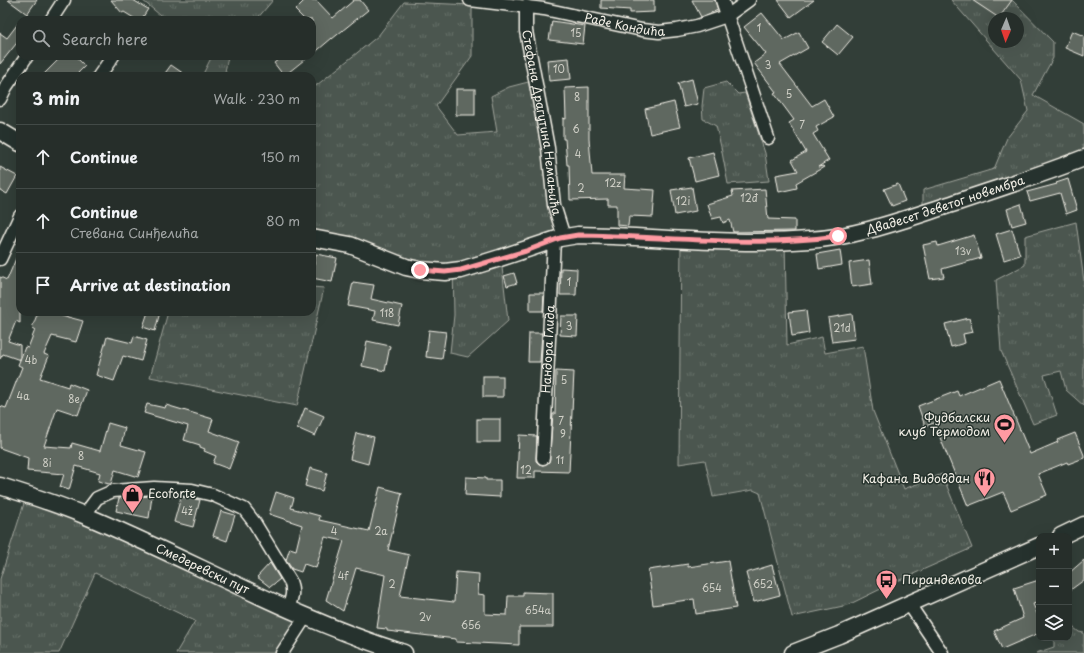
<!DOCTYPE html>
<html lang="en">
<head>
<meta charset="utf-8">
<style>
	:root { --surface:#262e2a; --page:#323a36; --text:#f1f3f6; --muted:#a4a8a8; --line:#424a47 }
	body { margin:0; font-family:"Playpen Sans",sans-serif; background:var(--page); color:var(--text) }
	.controls { position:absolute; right:12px; bottom:12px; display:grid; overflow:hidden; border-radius:8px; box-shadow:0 4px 16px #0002 }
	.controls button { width:36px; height:36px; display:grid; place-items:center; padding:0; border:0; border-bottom:1px solid var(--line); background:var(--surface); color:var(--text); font:20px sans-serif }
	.compass { position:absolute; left:988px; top:12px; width:36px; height:36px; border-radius:50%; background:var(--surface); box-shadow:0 4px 16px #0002; rotate:182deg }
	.stop { position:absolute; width:12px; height:12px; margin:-9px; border:3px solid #ff9aa2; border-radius:50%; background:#fff }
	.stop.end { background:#ff9aa2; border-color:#fff; box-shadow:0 1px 4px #0008 }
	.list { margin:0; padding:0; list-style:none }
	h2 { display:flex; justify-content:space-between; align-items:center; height:52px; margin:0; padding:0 16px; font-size:17px }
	h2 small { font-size:13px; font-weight:400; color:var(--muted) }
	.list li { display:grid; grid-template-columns:26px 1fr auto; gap:12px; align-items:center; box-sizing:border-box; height:64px; padding:0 16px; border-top:1px solid var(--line) }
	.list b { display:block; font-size:15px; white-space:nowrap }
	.list p { margin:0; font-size:13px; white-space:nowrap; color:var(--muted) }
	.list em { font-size:13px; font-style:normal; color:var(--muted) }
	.icon { flex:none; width:22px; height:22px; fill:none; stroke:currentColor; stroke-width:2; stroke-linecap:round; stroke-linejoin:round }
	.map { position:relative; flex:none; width:1084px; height:653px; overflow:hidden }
	.search { position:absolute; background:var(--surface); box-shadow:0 4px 16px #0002; left:16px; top:16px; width:300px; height:44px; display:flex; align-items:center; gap:10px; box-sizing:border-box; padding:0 14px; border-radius:12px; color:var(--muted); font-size:15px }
	.panel { position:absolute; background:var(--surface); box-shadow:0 4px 16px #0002; left:16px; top:72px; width:300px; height:244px; border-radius:12px }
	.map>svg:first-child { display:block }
</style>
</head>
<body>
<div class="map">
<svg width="1084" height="653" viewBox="0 0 1084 653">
	<defs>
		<pattern id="grass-tufts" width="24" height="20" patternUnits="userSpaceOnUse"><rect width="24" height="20" fill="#4c564f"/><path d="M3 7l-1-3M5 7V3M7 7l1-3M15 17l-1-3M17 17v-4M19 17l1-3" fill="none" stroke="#666f68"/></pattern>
	</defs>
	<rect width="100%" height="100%" fill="#323e38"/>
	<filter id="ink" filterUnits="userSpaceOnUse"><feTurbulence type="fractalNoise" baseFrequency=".025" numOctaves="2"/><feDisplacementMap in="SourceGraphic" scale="8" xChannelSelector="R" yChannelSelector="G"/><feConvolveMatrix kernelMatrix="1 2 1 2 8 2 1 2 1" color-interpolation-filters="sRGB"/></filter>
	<g filter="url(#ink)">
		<!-- grass -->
		<g fill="url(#grass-tufts)" stroke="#a0a49c" fill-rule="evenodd">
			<polygon points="142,0 273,0 256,20 166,20"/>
			<path d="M 951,0 L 972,0 L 999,17 L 1012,0 L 1053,42 L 1053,58 L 1033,95 L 1084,124 L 1084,158 L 923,213 L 923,190 L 994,169 L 1007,138 L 1028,111 L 1021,80 ZM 994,18 L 1018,18 L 1018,42 L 994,42 Z"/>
			<polygon points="404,2 472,5 472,56 436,106 458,135 497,132 491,96 509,87 536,80 564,237 501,258 508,321 468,357 450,353 454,315 453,264 433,265 312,237 312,86 317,85 378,36"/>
			<polygon points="212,56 228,56 225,72 232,76 202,76"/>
			<polygon points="726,82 738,94 745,93 765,153 769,181 728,184 721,147 716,126 703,119 702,106 704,88"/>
			<polygon points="1076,222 1084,281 1084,406 1066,390 1061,371 1044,375 1057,415 1033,424 1001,351 996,280 1025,265 1025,236"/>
			<polygon points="681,239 785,241 787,345 822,337 825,353 863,346 873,411 904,489 942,474 972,548 893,583 848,605 792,617 760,493 753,490 713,497 705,460 679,464"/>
			<polygon points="312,287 324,288 297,406 150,377 168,312 312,312"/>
			<polygon points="27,494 306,616 282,653 176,653 195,621 95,573 59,653 0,653 0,579"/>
			<polygon points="1069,624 1079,632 1084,633 1084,653 1036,653 1054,647 1054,638 1069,638"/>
		</g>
		<!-- building -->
		<g fill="#5f6861" stroke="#f4f1e8">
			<polygon points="8,0 37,0 27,14"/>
			<polygon points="111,0 133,0 148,9 141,20 137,20 124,12 122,13"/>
			<polygon points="305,0 316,0 333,18 354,0 360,0 368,10 332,39 332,38 312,55 312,20 305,20 295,10"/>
			<polygon points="601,0 654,0 654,12 630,13 630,10 601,8"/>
			<polygon points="692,0 715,0 718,10 701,17"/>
			<polygon points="778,0 814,0 791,17"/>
			<polygon points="972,0 1012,0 999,18"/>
			<polygon points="762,13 784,40 799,32 808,48 780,64 812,106 824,99 834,117 816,127 818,131 813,134 829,160 818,167 823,166 824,167 796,183 797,188 779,192 776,175 798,171 792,160 806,152 789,123 794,120 774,93 776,92 754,63 766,54 744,27"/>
			<polygon points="20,21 20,39 0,64 0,33 7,38"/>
			<polygon points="552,21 585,26 583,44 549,40"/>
			<polygon points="837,24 853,37 838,55 822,42"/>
			<polygon points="1072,31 1084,36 1084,56 1065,48"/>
			<polygon points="62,56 75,56 85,66 75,76 42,76"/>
			<polygon points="283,56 309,56 284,76 274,63"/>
			<polygon points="569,58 571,79 549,81 547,60"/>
			<polygon points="171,65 187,76 163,76"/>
			<polygon points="692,79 698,104 684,107 678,83"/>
			<polygon points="589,87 589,139 592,175 625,175 624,188 655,190 653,217 629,216 628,226 617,225 617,205 608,205 608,199 570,200 569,165 567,165 565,139 563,139 563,118 566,119 565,88"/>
			<rect x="456" y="89" width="19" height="26"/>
			<polygon points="674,102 680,127 650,134 645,109"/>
			<polygon points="713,152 719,175 695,181 689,158"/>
			<polygon points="0,167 17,176 7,194 0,190"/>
			<polygon points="1068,179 1077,210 1066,214 1060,193 1030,201 1027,192 1057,184 1056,183"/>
			<polygon points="898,184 905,201 892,206 884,189"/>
			<polygon points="692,187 696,211 675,215 671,190"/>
			<polygon points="765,189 768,219 795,220 795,231 733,232 730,220 723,223 721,217 712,219 707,204 733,196 732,191"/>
			<polygon points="1021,204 1026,222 1012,226 1007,209"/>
			<polygon points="1012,229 1020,255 1004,260 996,234"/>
			<polygon points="974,235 981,258 942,269 944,277 930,279 923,245 937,242 938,246"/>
			<polygon points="20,249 20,323 16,321 8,341 20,345 20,360 25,347 28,348 35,330 32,328 38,312 51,312 68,318 68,317 83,321 76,342 52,336 44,354 49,356 40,378 68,387 69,383 87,390 78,415 57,408 44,446 71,448 72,443 100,451 108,423 125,428 121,445 146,452 138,477 115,470 111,484 109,484 98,481 100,473 76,466 69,490 60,487 64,474 27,471 28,458 0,448 0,406 6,408 22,367 18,365 20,360 3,354 0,359 0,277 7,280"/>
			<polygon points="840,250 842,265 819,269 817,254"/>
			<polygon points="316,254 337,258 332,282 312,278"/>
			<polygon points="869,260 872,284 852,287 849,263"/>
			<polygon points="561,268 577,269 576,295 560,295"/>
			<polygon points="514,273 517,283 507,286 504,276"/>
			<polygon points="353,282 374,285 371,299 402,306 398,325 373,320 375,311 348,306"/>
			<polygon points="530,293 544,293 543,311 530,311"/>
			<polygon points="806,310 809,333 792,336 789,312"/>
			<polygon points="148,312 160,312 155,331 143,327"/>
			<polygon points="852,314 855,339 832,342 828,318"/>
			<polygon points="561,316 578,316 577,336 560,335"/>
			<polygon points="969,318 973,332 963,334 965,343 951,347 945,324"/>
			<polygon points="429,330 446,332 442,359 426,357"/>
			<polygon points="529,333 542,333 540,362 528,362"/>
			<polygon points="134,336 147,340 141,361 123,356 114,381 96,375 107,337 132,343"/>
			<polygon points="367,341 390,346 385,371 362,366"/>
			<polygon points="556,371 574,372 569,472 535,471 535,478 517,478 519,435 537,436 536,461 539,464 543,465 549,462 553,414 555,414"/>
			<rect x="483" y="376" width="20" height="21"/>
			<polygon points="999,379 1030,454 1058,442 1057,440 1075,433 1084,455 1084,458 1068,464 1067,462 1038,474 1047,495 1011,510 1003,492 968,506 934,423 925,426 918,406 957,391 959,396"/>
			<polygon points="147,404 165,408 166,405 213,419 209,431 239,442 229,469 213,463 216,456 204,451 205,449 200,447 200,445 184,440 188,426 144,413"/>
			<polygon points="305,408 324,416 315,436 297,428"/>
			<rect x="477" y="419" width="23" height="23"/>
			<polygon points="356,433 374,437 368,464 350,459"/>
			<polygon points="310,468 327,473 322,491 305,486"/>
			<polygon points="466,477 486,478 486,480 500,480 500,497 465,495"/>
			<polygon points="380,487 402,493 388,550 409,555 400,596 454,602 456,572 479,574 478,594 485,595 485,614 507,615 508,596 523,596 523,592 553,593 553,627 519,627 519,645 456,642 456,639 387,631 387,629 377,628 385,575 356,568 343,611 326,600 344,541 325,537 316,568 304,564 301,572 292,569 286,560 290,548 296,550 302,525 269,514 276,492 294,498 291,508 320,516 319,520 369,531"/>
			<polygon points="152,496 149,518 116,511 119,498"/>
			<polygon points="181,497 200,500 193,527 174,522"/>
			<polygon points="221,511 235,515 227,541 213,536"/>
			<polygon points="1084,560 1084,580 1069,591 1069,573"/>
			<polygon points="728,561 736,608 696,614 694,599 653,605 648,570 688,564 688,567"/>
			<polygon points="270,563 280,579 270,587 257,577"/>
			<polygon points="772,565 780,595 754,602 746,573"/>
			<polygon points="1039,580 1039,602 1033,604 1039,618 1039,633 1002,649 994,631 1023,618 1014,588"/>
		</g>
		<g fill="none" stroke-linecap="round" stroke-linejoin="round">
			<defs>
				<g id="street">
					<path id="s1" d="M 470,0 L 544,9 L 642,30 L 659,32 L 677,30 L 697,26 L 727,16 L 749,0"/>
					<polyline points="722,0 768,138"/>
					<path id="s2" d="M 526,6 L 526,31 L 548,148 L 554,205 L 564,237"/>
					<polyline points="51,20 64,0"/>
					<polyline points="99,76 113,56"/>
					<polyline points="0,99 6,87 27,56"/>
					<polyline points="0,259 20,216"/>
					<path id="s3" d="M 543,458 L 554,240"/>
					<path d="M 86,515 L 91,506 L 97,498 L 113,491 L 154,488 L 192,490 L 213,495 L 244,509 L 254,522 L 290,581 C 294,591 292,598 288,608"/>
					<polyline points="909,604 942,653"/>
					<polyline points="282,653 306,616"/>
				</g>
				<g id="secondary">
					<polyline points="0,131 20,143"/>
					<path id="s4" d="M 312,238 L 350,245 L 406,267 L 420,270 L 445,272 L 461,270 L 500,258 L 560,238 L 578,235 C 655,236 732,246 809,240 C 858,237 905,219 952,204 C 996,189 1041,175 1084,158"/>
					<path id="s5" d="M 0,486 C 29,495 58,504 86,516 C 192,560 293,619 404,653"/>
					<polyline points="1061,536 1084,525"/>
					<polyline points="793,653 839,635 1039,546"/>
				</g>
			</defs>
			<!-- street casing -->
			<use href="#street" stroke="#f4f1e8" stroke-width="15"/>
			<!-- secondary casing -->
			<use href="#secondary" stroke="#f4f1e8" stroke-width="19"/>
			<!-- street -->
			<use href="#street" stroke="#26332d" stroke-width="12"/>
			<!-- secondary -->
			<use href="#secondary" stroke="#26332d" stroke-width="16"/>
		</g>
	</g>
	<g fill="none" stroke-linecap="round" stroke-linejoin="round" filter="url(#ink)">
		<!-- route -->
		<path stroke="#ff9aa2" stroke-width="5" d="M 420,270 L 445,272 L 461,270 L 526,251 L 560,238 L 578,235 C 665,236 751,248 838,236"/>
	</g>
	<!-- icons -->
	<defs>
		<symbol id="stadium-pin" viewBox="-11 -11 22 30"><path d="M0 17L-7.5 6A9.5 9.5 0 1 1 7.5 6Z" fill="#ff9aa2" stroke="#26332d"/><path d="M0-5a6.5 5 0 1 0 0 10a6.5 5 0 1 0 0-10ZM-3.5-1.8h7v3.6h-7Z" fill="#111"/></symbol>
		<symbol id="restaurant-pin" viewBox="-11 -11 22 30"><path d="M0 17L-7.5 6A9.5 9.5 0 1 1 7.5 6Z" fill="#ff9aa2" stroke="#26332d"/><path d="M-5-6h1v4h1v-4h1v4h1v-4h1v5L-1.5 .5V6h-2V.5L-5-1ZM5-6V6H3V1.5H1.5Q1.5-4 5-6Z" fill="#111"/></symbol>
		<symbol id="shop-pin" viewBox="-11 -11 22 30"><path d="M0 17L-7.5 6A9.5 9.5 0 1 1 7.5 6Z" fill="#ff9aa2" stroke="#26332d"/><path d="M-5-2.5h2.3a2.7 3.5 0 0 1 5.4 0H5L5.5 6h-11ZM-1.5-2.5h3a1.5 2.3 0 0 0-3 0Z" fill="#111"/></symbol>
		<symbol id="bus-pin" viewBox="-11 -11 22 30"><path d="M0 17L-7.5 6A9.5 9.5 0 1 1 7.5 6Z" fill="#ff9aa2" stroke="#26332d"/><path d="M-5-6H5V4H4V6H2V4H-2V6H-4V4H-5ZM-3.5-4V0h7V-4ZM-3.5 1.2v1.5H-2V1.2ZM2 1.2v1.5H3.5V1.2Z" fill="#111"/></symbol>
	</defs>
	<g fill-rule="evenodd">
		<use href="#stadium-pin" x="992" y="412" width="25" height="34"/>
		<use href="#restaurant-pin" x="972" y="466" width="25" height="34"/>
		<use href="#shop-pin" x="120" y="482" width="25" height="34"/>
		<use href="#bus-pin" x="874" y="568" width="25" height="34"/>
	</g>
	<g text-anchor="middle" stroke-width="3" stroke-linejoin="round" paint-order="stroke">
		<!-- number labels -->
		<g font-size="10" fill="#cfcfc6">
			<text x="759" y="32">1</text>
			<text x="576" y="37">15</text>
			<text x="768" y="69">3</text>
			<text x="559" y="73">10</text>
			<text x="789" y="98">5</text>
			<text x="577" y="101">8</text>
			<text x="802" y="129">7</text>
			<text x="576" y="133">6</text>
			<text x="578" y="158">4</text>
			<text x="613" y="187">12z</text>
			<text x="581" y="192">2</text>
			<text x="749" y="202">12đ</text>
			<text x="683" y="205">12i</text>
			<text x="963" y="255">13v</text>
			<text x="569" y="286">1</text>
			<text x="387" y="317">118</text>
			<text x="569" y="330">3</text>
			<text x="842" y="332">21d</text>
			<text x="31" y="364">4b</text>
			<text x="564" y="384">5</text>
			<text x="23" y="400">4a</text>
			<text x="74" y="403">8e</text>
			<text x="561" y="425">7</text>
			<text x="563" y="438">9</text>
			<text x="81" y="460">8</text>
			<text x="560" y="464">11</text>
			<text x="47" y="467">8i</text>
			<text x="526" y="474">12</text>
			<text x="187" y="515">4ž</text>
			<text x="334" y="535">4</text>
			<text x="381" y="535">2a</text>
			<text x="343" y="580">4f</text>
			<text x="392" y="588">2</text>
			<text x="763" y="588">652</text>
			<text x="712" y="592">654</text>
			<text x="538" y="614">654a</text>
			<text x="425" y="621">2v</text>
			<text x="471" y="629">656</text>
		</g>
		<!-- street labels -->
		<g font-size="12" fill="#f4f1e8" stroke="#26332d">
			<text dy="4" stroke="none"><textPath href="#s1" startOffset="157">Раде Кондића</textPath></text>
			<text dy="4" stroke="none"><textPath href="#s2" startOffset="118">Стефана Драгутина Немањића</textPath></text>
			<text dy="4" stroke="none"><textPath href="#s4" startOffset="649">Двадесет деветог новембра</textPath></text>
			<text dy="4" stroke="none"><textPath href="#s3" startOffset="109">Нандора Глида</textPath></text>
			<text dy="4" stroke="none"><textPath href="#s5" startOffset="219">Смедеревски пут</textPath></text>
		</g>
		<!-- poi labels -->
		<g font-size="12" fill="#f4f1e8" stroke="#26332d" text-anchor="end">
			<text x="990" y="422">Фудбалски<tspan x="990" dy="14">клуб Термодом</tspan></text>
			<text x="970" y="483">Кафана Видовдан</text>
			<text x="148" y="498" text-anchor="start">Ecoforte</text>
			<text x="902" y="584" text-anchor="start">Пиранделова</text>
		</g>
	</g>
</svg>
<div class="controls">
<button>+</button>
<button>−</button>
<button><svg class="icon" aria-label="layers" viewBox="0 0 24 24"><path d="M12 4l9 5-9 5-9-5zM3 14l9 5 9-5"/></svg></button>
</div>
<svg class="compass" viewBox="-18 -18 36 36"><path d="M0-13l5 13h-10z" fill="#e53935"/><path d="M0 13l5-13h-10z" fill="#a4a8a8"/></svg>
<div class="stop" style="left:838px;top:236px"></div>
<div class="stop end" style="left:420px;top:270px"></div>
<div class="search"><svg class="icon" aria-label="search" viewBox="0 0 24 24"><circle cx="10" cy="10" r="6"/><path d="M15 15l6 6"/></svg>Search here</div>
<section class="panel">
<h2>3 min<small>Walk · 230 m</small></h2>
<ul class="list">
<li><svg class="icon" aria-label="ahead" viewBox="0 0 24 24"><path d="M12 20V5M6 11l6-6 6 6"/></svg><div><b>Continue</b></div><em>150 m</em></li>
<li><svg class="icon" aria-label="ahead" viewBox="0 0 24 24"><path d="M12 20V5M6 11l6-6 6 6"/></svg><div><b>Continue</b><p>Стевана Синђелића</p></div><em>80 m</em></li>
<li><svg class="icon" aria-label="arrive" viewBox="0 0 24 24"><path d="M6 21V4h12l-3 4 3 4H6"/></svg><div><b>Arrive at destination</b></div></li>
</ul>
</section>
</div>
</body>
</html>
